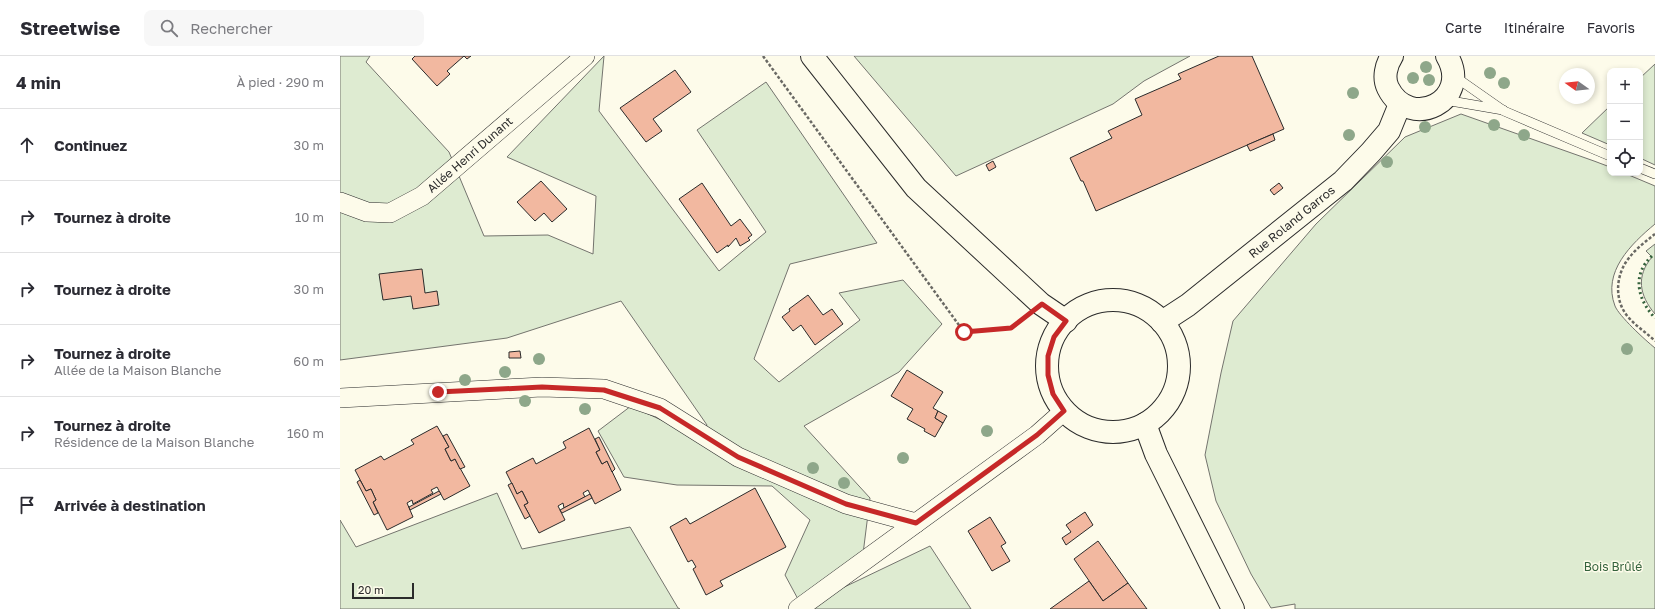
<!DOCTYPE html>
<html lang="fr">
<head>
<meta charset="utf-8">
<style>
	:root { --surface:#fff; --page:#f7f7f7; --text:#2b2b33; --muted:#7c7c81; --line:#e1e1e2 }
	body { margin:0; font-family:"Golos Text",sans-serif; background:var(--page); color:var(--text) }
	.controls { position:absolute; right:12px; top:12px; display:grid; overflow:hidden; border-radius:8px; box-shadow:0 2px 6px #0003 }
	.controls button { width:36px; height:36px; display:grid; place-items:center; padding:0; border:0; border-bottom:1px solid var(--line); background:var(--surface); color:var(--text); font:20px sans-serif }
	.compass { position:absolute; left:1219px; top:12px; width:36px; height:36px; border-radius:50%; background:var(--surface); box-shadow:0 2px 6px #0003; rotate:285deg }
	.scale { position:absolute; left:12px; bottom:10px; width:62px; box-sizing:border-box; padding-left:4px; border:2px solid #2b2b2b; border-top:0; font-size:11px; line-height:14px; white-space:nowrap; color:#2b2b2b; -webkit-text-stroke:3px #fdfbea; paint-order:stroke }
	.stop { position:absolute; width:12px; height:12px; margin:-9px; border:3px solid #c62828; border-radius:50%; background:#fff }
	.stop.end { background:#c62828; border-color:#fff; box-shadow:0 1px 4px #0008 }
	.list { margin:0; padding:0; list-style:none }
	h2 { display:flex; justify-content:space-between; align-items:center; height:52px; margin:0; padding:0 16px; font-size:17px }
	h2 small { font-size:13px; font-weight:400; color:var(--muted) }
	.list li { display:grid; grid-template-columns:26px 1fr auto; gap:12px; align-items:center; box-sizing:border-box; height:72px; padding:0 16px; border-top:1px solid var(--line) }
	.list b { display:block; font-size:15px; white-space:nowrap }
	.list p { margin:0; font-size:13px; white-space:nowrap; color:var(--muted) }
	.list em { font-size:13px; font-style:normal; color:var(--muted) }
	.icon { flex:none; width:22px; height:22px; fill:none; stroke:currentColor; stroke-width:2; stroke-linecap:round; stroke-linejoin:round }
	.map { position:relative; flex:none; width:1315px; height:553px; overflow:hidden }
	header { display:flex; align-items:center; gap:24px; box-sizing:border-box; height:56px; padding:0 20px; background:var(--surface); border-bottom:1px solid var(--line) }
	header strong { font-size:19px }
	nav { display:flex; gap:22px; margin-inline-start:auto; font-size:14px }
	.search { width:280px; height:36px; background:var(--page); display:flex; align-items:center; gap:10px; box-sizing:border-box; padding:0 14px; border-radius:8px; color:var(--muted); font-size:15px }
	main { display:flex }
	aside { flex:1; background:var(--surface) }
	.map>svg:first-child { display:block }
</style>
</head>
<body>
<header>
<strong>Streetwise</strong>
<div class="search"><svg class="icon" aria-label="search" viewBox="0 0 24 24"><circle cx="10" cy="10" r="6"/><path d="M15 15l6 6"/></svg>Rechercher</div>
<nav><a>Carte</a><a>Itinéraire</a><a>Favoris</a></nav>
</header>
<main>
<aside>
<h2>4 min<small>À pied · 290 m</small></h2>
<ul class="list">
<li><svg class="icon" aria-label="ahead" viewBox="0 0 24 24"><path d="M12 20V5M6 11l6-6 6 6"/></svg><div><b>Continuez</b></div><em>30 m</em></li>
<li><svg class="icon" aria-label="right" viewBox="0 0 24 24"><path d="M7 20v-9h11M14 6l5 5-5 5"/></svg><div><b>Tournez à droite</b></div><em>10 m</em></li>
<li><svg class="icon" aria-label="right" viewBox="0 0 24 24"><path d="M7 20v-9h11M14 6l5 5-5 5"/></svg><div><b>Tournez à droite</b></div><em>30 m</em></li>
<li><svg class="icon" aria-label="right" viewBox="0 0 24 24"><path d="M7 20v-9h11M14 6l5 5-5 5"/></svg><div><b>Tournez à droite</b><p>Allée de la Maison Blanche</p></div><em>60 m</em></li>
<li><svg class="icon" aria-label="right" viewBox="0 0 24 24"><path d="M7 20v-9h11M14 6l5 5-5 5"/></svg><div><b>Tournez à droite</b><p>Résidence de la Maison Blanche</p></div><em>160 m</em></li>
<li><svg class="icon" aria-label="arrive" viewBox="0 0 24 24"><path d="M6 21V4h12l-3 4 3 4H6"/></svg><div><b>Arrivée à destination</b></div></li>
</ul>
</aside>
<div class="map">
<svg width="1315" height="553" viewBox="0 0 1315 553">
	<rect width="100%" height="100%" fill="#fdfbea"/>
	<!-- green -->
	<g fill="#deebd1" stroke="#74746e">
		<polygon points="0,0 30,0 26,6 109,96 144,180 208,179 253,198 256,140 167,101 264,0 259,55 379,215 426,176 357,74 426,26 537,187 450,208 414,303 439,326 520,264 499,237 563,224 602,268 559,316 464,370 530,442 523,498 459,545 445,519 470,464 432,430 337,429 284,421 258,375 291,350 360,382 367,369 281,245 167,282 0,304"/>
		<polygon points="514,0 850,0 804,25 773,48 616,120"/>
		<polygon points="1315,8 1315,109 1300,102 1300,22"/>
		<polygon points="1270,50 1270,89 1242,77"/>
		<path d="M 1121,58 L 1254,105 L 1270,111 L 1270,117 L 1284,117 L 1315,130 L 1315,168 C 1291,188 1262,216 1275,250 C 1279,260 1305,284 1315,292 L 1315,553 L 955,553 L 955,548 L 931,552 L 911,518 L 876,445 L 865,399 L 881,317 L 893,265 L 976,168 L 1065,81 Z"/>
		<path d="M 1315,188 L 1315,258 C 1299,239 1296,220 1312,201 L 1306,195 Z"/>
		<polygon points="157,437 182,493 290,471 338,552 340,553 0,553 0,464 16,491"/>
		<polygon points="590,490 631,553 460,553 473,546"/>
	</g>
	<!-- building -->
	<g fill="#f2b8a0" stroke="#2b2b2b">
		<polygon points="75,0 131,0 127,3 124,0 107,15 110,18 97,30 72,3"/>
		<polygon points="879,0 912,0 944,73 756,155 743,125 741,125 730,102 772,82 768,75 802,59 795,43 841,23 838,18"/>
		<polygon points="335,14 351,36 313,63 322,75 306,86 280,52"/>
		<polygon points="933,78 935,84 910,95 907,89"/>
		<polygon points="653,105 656,111 649,115 646,109"/>
		<polygon points="201,125 227,153 212,166 204,157 195,165 177,146"/>
		<polygon points="362,127 391,170 400,163 412,179 408,182 410,184 400,190 396,182 388,191 388,189 377,197 339,143"/>
		<polygon points="939,127 943,132 934,139 930,134"/>
		<polygon points="82,213 85,237 97,235 99,249 73,253 71,240 43,244 39,218"/>
		<polygon points="468,239 483,259 492,253 503,268 475,289 461,269 453,275 442,261 450,255 449,253"/>
		<polygon points="180,295 181,302 169,302 169,296"/>
		<polygon points="567,314 603,336 593,352 598,355 595,362 603,367 595,381 584,375 585,373 567,363 573,353 551,340"/>
		<polygon points="598,355 607,360 603,367 595,362"/>
		<polygon points="97,370 109,391 105,393 111,405 115,403 130,430 104,444 97,431 91,434 93,437 73,448 72,444 67,447 73,461 47,474 33,446 36,444 31,433 26,435 15,414 41,400 44,404 74,388 71,384"/>
		<polygon points="249,372 260,394 256,396 262,408 267,405 281,434 255,448 248,434 243,437 245,441 224,452 223,447 218,450 225,464 199,477 184,449 188,447 182,435 177,438 166,416 193,402 196,408 226,392 223,386"/>
		<polygon points="107,378 125,411 120,413 115,403 111,405 105,393 109,391 103,380"/>
		<polygon points="259,381 275,413 272,416 267,405 262,408 256,396 260,394 255,383"/>
		<polygon points="20,424 26,435 31,433 36,444 33,446 38,457 34,459 17,426"/>
		<polygon points="172,427 177,438 182,435 188,447 184,449 190,460 185,463 168,429"/>
		<polygon points="415,432 446,491 380,525 383,530 366,539 353,513 356,511 352,504 348,506 330,471 346,462 350,468"/>
		<polygon points="99,435 101,438 70,454 69,451"/>
		<polygon points="250,438 252,442 222,457 220,454"/>
		<polygon points="745,456 753,469 726,489 722,482 731,476 726,469"/>
		<polygon points="650,461 666,487 661,490 670,505 652,515 628,475"/>
		<polygon points="758,485 788,527 763,545 734,503"/>
		<polygon points="749,525 763,545 788,527 807,553 710,553"/>
	</g>
	<g fill="none" stroke-linecap="round" stroke-linejoin="round">
		<defs>
			<g id="service">
				<polyline points="1114,20 1164,55 1270,100"/>
				<polyline points="1105,44 1163,54"/>
				<polyline points="1300,112 1315,118"/>
			</g>
			<g id="minor">
				<polyline points="0,146 27,156 50,157 82,140 245,0"/>
				<polyline points="0,342 202,331 264,333 320,352 398,401 506,448 576,467"/>
				<polyline points="458,553 697,379 724,355"/>
			</g>
			<g id="tertiary">
				<path d="M 1052,0 C 1046,9 1043,22 1048,32 C 1070,76 1133,44 1107,0"/>
				<polyline points="822,266 848,249 1003,125 1031,96 1049,75 1060,48"/>
			</g>
			<g id="primary">
				<polyline points="472,0 576,132 701,248 726,265"/>
				<circle cx="773" cy="310" r="66"/>
				<polyline points="805,368 816,398 893,553"/>
			</g>
		</defs>
		<!-- service casing -->
		<use href="#service" stroke="#2b2b2b" stroke-width="10"/>
		<!-- minor casing -->
		<use href="#minor" stroke="#2b2b2b" stroke-width="20"/>
		<!-- tertiary casing -->
		<use href="#tertiary" stroke="#2b2b2b" stroke-width="24"/>
		<!-- primary casing -->
		<use href="#primary" stroke="#2b2b2b" stroke-width="24"/>
		<!-- path -->
		<g stroke="#6a6964" stroke-width="2.5" stroke-dasharray="3 2" stroke-linecap="butt">
			<polyline points="423,0 624,276 671,272 685,261"/>
			<path d="M 1315,178 C 1305,186 1294,194 1286,206 C 1275,223 1275,247 1289,262 C 1297,271 1307,277 1315,285"/>
		</g>
		<!-- service -->
		<use href="#service" stroke="#fdfbea" stroke-width="9"/>
		<!-- minor -->
		<use href="#minor" stroke="#fdfbea" stroke-width="19"/>
		<!-- tertiary -->
		<use href="#tertiary" stroke="#fdfbea" stroke-width="22"/>
		<!-- primary -->
		<use href="#primary" stroke="#fdfbea" stroke-width="22"/>
		<!-- hedge -->
		<path stroke="#34623c" stroke-width="3" stroke-dasharray="2 3" stroke-linecap="butt" d="M 1312,200 C 1291,219 1298,244 1315,262"/>
	</g>
	<!-- trees -->
	<g fill="#8ea78a">
		<circle cx="1086" cy="11" r="6"/>
		<circle cx="1150" cy="17" r="6"/>
		<circle cx="1073" cy="22" r="6"/>
		<circle cx="1089" cy="24" r="6"/>
		<circle cx="1164" cy="27" r="6"/>
		<circle cx="1013" cy="37" r="6"/>
		<circle cx="1154" cy="69" r="6"/>
		<circle cx="1085" cy="71" r="6"/>
		<circle cx="1009" cy="79" r="6"/>
		<circle cx="1184" cy="79" r="6"/>
		<circle cx="1047" cy="106" r="6"/>
		<circle cx="1287" cy="293" r="6"/>
		<circle cx="199" cy="303" r="6"/>
		<circle cx="165" cy="316" r="6"/>
		<circle cx="125" cy="324" r="6"/>
		<circle cx="185" cy="345" r="6"/>
		<circle cx="245" cy="353" r="6"/>
		<circle cx="647" cy="375" r="6"/>
		<circle cx="563" cy="402" r="6"/>
		<circle cx="473" cy="412" r="6"/>
		<circle cx="504" cy="427" r="6"/>
	</g>
	<g fill="none" stroke-linecap="round" stroke-linejoin="round">
		<!-- route -->
		<polyline stroke="#c62828" stroke-width="5" points="98,336 202,331 264,334 320,352 398,401 506,448 576,467 697,379 724,355 713,338 708,319 708,300 714,281 726,265 702,248 671,272 624,276"/>
	</g>
	<g text-anchor="middle" stroke-width="3" stroke-linejoin="round" paint-order="stroke">
		<!-- street labels -->
		<g font-size="12" fill="#2b2b2b" stroke="#fdfbea">
			<text transform="translate(130 99) rotate(-41)" y="4">Allée Henri Dunant</text>
			<text transform="translate(952 166) rotate(-39)" y="4">Rue Roland Garros</text>
		</g>
		<!-- park labels -->
		<g font-size="12" fill="#34623c" stroke="#fdfbea">
			<text x="1273" y="515">Bois Brûlé</text>
		</g>
	</g>
</svg>
<div class="controls">
<button>+</button>
<button>−</button>
<button><svg class="icon" aria-label="locate" viewBox="0 0 24 24"><circle cx="12" cy="12" r="6"/><path d="M12 2v4M12 18v4M2 12h4M18 12h4"/></svg></button>
</div>
<svg class="compass" viewBox="-18 -18 36 36"><path d="M0-13l5 13h-10z" fill="#e53935"/><path d="M0 13l5-13h-10z" fill="#7c7c81"/></svg>
<div class="scale">20 m</div>
<div class="stop" style="left:624px;top:276px"></div>
<div class="stop end" style="left:98px;top:336px"></div>
</div>
</main>
</body>
</html>
